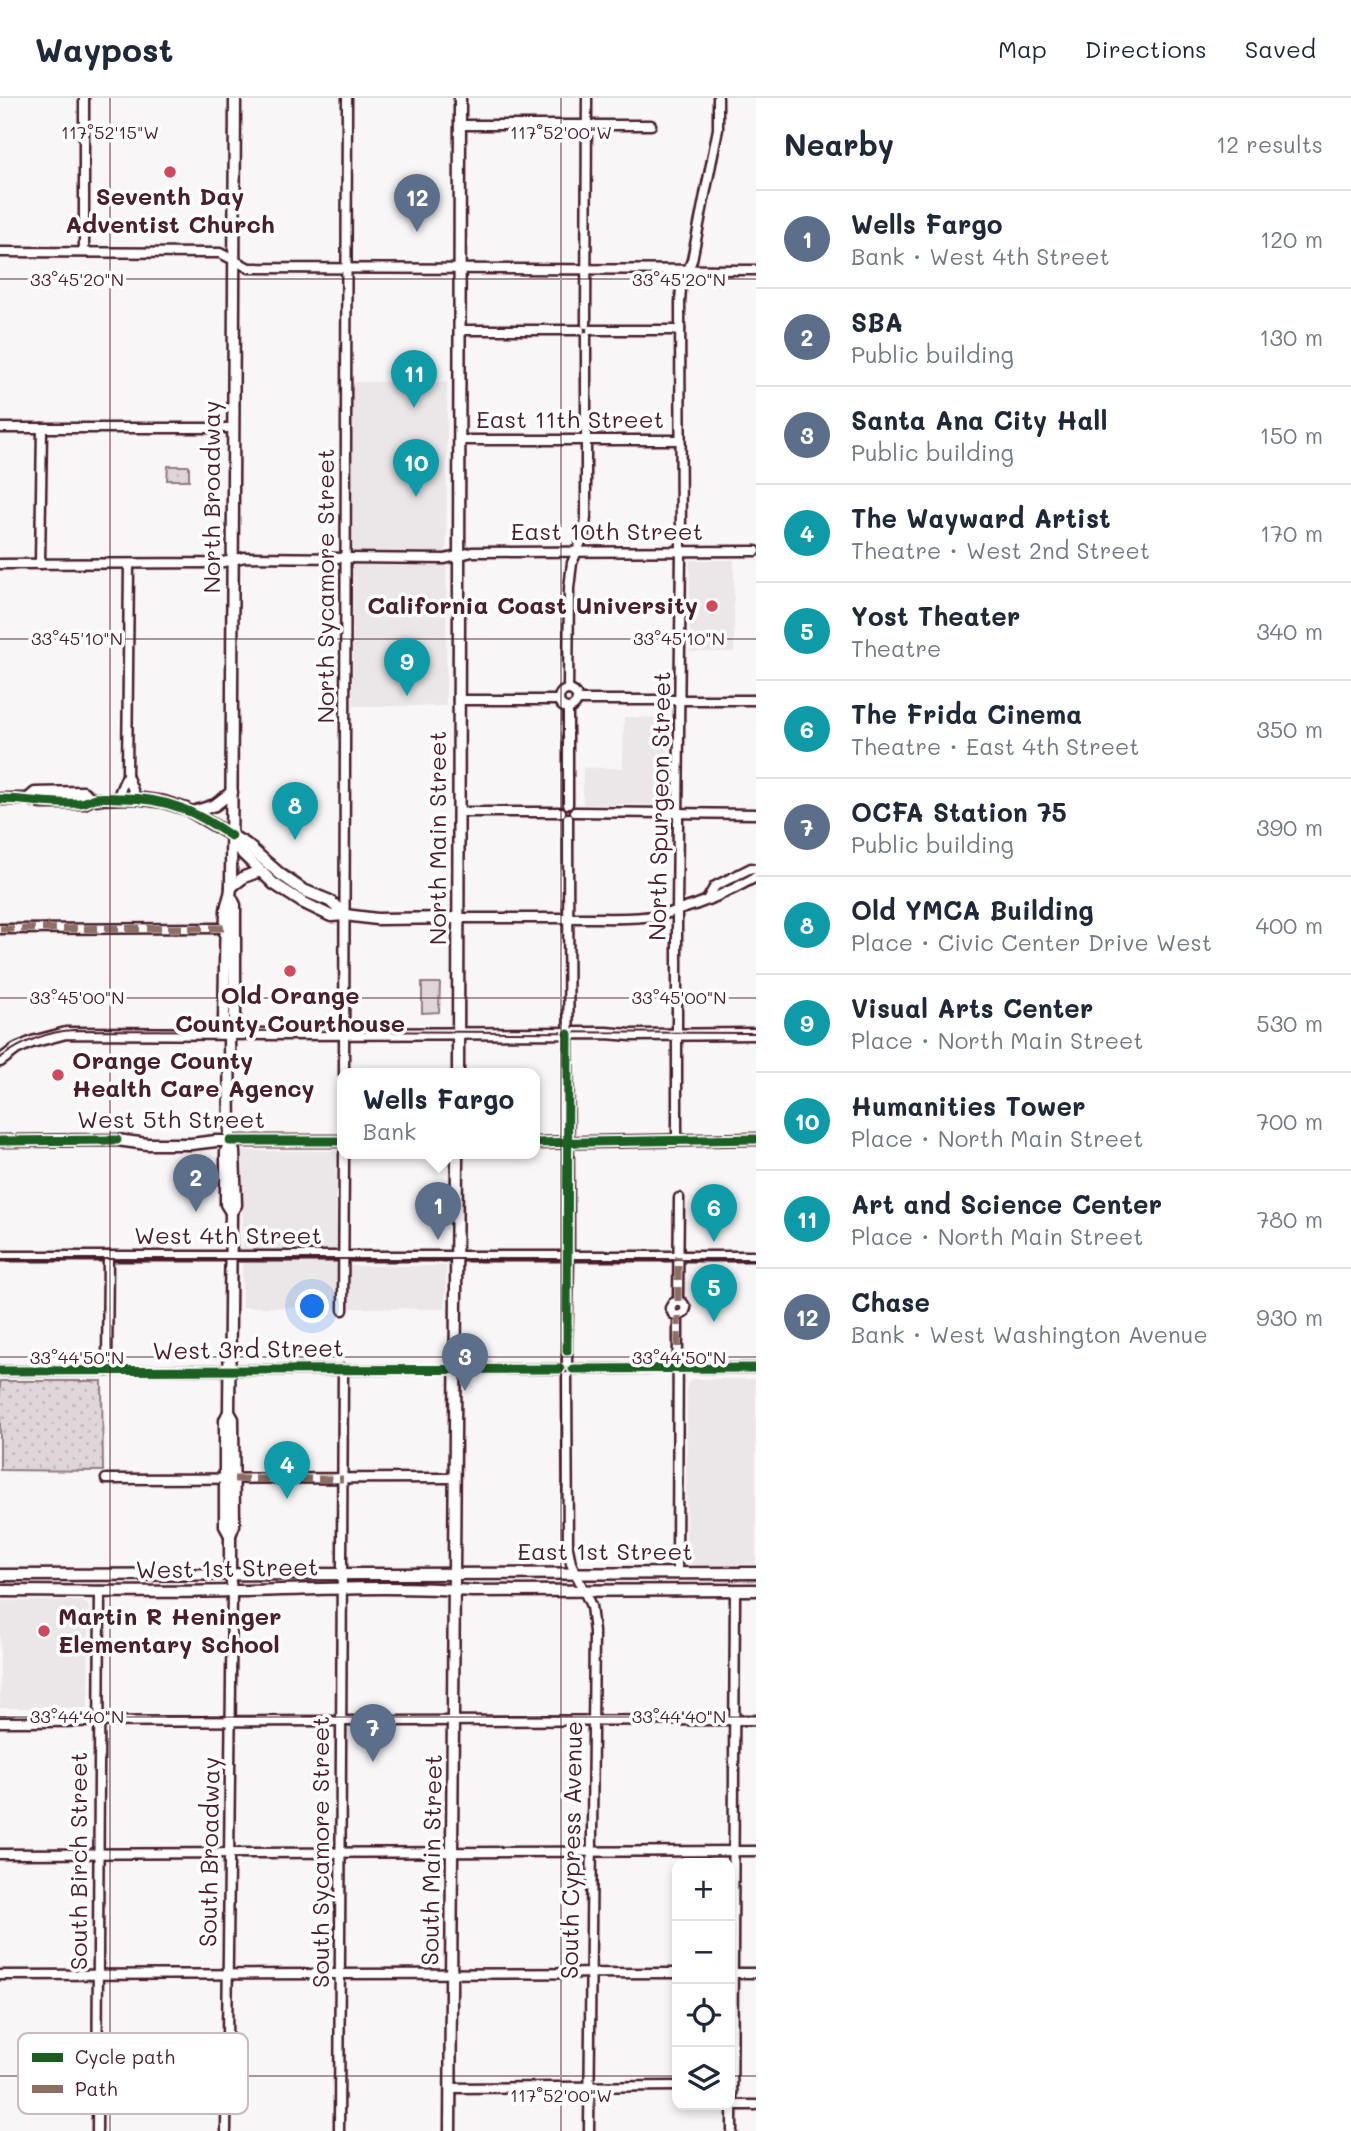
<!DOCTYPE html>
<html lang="en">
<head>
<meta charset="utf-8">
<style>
	:root { --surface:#fff; --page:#f2f2f3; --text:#1f2937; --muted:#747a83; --line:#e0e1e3; --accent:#b45309 }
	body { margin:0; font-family:Mali,sans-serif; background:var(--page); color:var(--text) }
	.controls { position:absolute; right:21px; bottom:21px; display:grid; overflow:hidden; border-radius:14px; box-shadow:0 4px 10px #0003 }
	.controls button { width:63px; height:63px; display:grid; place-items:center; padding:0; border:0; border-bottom:2px solid var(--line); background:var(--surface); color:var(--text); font:35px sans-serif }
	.you { position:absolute; left:313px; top:1209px; width:24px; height:24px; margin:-18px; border:5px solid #fff; border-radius:50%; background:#1a73e8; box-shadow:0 0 0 10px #1a73e833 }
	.badge { display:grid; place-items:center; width:46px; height:46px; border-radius:50%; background:var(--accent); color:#fff; font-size:23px; font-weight:700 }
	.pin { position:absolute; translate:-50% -58px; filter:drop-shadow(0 2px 4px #0008) }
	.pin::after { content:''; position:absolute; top:37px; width:24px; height:21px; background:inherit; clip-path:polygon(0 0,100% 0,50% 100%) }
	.popup { position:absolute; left:337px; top:970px; width:203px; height:91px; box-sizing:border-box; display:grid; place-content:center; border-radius:14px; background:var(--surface); filter:drop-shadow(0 2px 5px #0005); font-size:23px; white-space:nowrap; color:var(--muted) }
	.popup b { font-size:26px; color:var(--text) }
	.popup::after { content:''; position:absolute; left:50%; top:100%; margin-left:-14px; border:14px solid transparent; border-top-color:var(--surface) }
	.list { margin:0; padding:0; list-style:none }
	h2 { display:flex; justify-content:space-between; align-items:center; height:91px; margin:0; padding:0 28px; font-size:30px }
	h2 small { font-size:23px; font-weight:400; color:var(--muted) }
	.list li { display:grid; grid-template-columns:46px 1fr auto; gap:21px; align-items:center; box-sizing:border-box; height:98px; padding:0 28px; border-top:2px solid var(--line) }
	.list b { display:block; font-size:26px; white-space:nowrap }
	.list p { margin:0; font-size:23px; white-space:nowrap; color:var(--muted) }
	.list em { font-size:23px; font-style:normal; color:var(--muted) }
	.icon { flex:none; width:38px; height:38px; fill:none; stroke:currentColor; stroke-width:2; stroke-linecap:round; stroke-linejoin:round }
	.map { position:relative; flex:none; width:756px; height:2033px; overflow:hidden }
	header { display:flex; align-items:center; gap:42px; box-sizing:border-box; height:98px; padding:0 35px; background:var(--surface); border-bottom:2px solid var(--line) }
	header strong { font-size:33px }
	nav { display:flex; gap:38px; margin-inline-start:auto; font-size:24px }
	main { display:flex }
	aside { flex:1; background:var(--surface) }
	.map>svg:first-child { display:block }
</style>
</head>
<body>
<header>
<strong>Waypost</strong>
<nav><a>Map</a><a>Directions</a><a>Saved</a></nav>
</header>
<main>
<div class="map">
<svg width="756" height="2033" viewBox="0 0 756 2033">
	<defs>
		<pattern id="park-dots" width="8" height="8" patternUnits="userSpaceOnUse" patternTransform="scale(1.75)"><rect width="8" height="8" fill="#ded6d9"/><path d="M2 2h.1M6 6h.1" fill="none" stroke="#c0b7ba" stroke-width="1.8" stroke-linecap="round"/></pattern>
	</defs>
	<rect width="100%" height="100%" fill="#f8f6f7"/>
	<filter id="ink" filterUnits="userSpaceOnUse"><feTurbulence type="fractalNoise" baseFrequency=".0143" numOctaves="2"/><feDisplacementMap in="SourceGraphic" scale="14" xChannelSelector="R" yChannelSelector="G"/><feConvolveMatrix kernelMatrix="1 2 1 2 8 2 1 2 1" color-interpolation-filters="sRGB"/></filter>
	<g filter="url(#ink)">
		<!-- built -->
		<g fill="#ebe6e8">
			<polygon points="352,284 447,284 446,608 353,608"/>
			<rect x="690" y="462" width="44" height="92"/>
			<polygon points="624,619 667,620 668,707 583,706 583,670 623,670"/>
			<polygon points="243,1053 336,1053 337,1168 446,1168 445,1211 242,1209"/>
			<polygon points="692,1281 756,1281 756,1466 694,1467 688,1464 686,1459 687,1286"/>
			<polygon points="0,1503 81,1503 87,1506 89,1510 88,1610 0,1610"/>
		</g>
		<!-- grass -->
		<polygon fill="#ded6d9" stroke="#947a82" stroke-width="2" points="422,885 440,885 439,914 422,915"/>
		<!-- park -->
		<g fill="url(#park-dots)" stroke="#947a82" stroke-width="2">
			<polygon points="168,368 189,368 189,382 167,382"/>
			<polygon points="0,1283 102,1283 103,1373 0,1372"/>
		</g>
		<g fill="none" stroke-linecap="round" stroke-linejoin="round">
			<defs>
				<g id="minor">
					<polyline points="460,27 651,27"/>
					<polyline points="84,153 84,0"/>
					<polyline points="0,154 220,155 249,170 756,172"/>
					<polyline points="586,226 587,0"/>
					<polyline points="460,232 580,232"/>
					<polyline points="591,232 680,232"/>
					<polyline points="0,330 233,330"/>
					<polyline points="460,342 680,342"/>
					<polyline points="0,466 219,465 245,459 445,461 472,454 756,453"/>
					<polyline points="40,466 42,330"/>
					<circle cx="568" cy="601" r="9"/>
					<polyline points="568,592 569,490 572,465 584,437 586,419 586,238"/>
					<polyline points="458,602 559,602"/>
					<polyline points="578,602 756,602"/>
					<polyline points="127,677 136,700"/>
					<polyline points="117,700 127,677 129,466"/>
					<polyline points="568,706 568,611"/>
					<polyline points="459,714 561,714"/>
					<polyline points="575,714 756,716"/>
					<polyline points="708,800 715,788 751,770 756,771"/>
					<path d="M 459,820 C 501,820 543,820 584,820 C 615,820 647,822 676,813 C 704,805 731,793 756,779"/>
					<polyline points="0,831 225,830"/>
					<polyline points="344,976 347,0"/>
					<polyline points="677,1042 677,813 681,453 680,205 681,190 692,162 718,31 718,0"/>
					<polyline points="0,1158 756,1158"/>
					<polyline points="678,1203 679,1100"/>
					<polyline points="343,1212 344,1056"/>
					<polyline points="567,1265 569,1160 568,720"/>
					<polyline points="573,1271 756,1270"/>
					<polyline points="0,1273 560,1271"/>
					<polyline points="107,1273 108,1158"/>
					<polyline points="567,1279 568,1450 571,1465 591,1508 594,1534 589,2033"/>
					<polyline points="106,1381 454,1380"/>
					<polyline points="677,1475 678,1218 673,1216 670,1210 673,1205 678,1203 683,1205 686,1210 684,1215 678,1218"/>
					<polyline points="0,1624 756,1622"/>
					<polyline points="0,1756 756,1753"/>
					<polyline points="730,1875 756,1875"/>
					<polyline points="0,1877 677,1875"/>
					<polyline points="451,1990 677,1988"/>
					<polyline points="732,2007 756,2007"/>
					<polyline points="97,2033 100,1493"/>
					<polyline points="226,2033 232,1493 230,1476"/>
					<polyline points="339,2033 343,1271"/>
					<polyline points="732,2033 735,1492"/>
				</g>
				<g id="major">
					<polyline points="0,701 28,701 40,705 84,705 92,701 136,700 164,704 186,711 246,746 280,776 303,792 330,803 345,817"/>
					<polyline points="28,701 35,695 83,694 92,701"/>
					<polyline points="193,714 215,707 232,694"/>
					<polyline points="231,738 243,756 274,786 302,804 331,818 345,817 377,821 459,820"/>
					<polyline points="231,789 244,779 260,773"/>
					<polyline points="229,936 235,923 235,807 231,799"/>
					<polyline points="0,963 16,951 32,944 66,935 278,936 606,935 631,937 756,936"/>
					<polyline points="458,976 460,0"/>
					<polyline points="0,1043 117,1042 147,1046 191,1046 216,1043 342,1043"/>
					<polyline points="230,1043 234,1054 236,1107 231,1114 229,1314 233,1321 234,1427 230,1437 230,1476"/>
					<polyline points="534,1045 756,1041"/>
					<path d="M 231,1114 L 226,1106 L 226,1054 L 230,1043 L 229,936 L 224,923 L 226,812 C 227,803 231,798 231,789 L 235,0"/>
					<polyline points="229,1314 225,1322 225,1428 230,1437"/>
					<polyline points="0,1477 756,1475"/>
					<path d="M 0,1493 C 77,1493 154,1495 231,1493 C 311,1492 392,1487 472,1493 L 756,1492"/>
					<polyline points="450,2033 457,1056"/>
				</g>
			</defs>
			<!-- minor casing -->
			<use href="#minor" stroke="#4a1f2b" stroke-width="13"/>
			<!-- major casing -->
			<use href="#major" stroke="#4a1f2b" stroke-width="15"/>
			<!-- minor -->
			<use href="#minor" stroke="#fff" stroke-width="8"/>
			<!-- major -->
			<use href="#major" stroke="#fff" stroke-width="10"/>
			<!-- tram -->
			<g stroke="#4a1f2b" stroke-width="2">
				<path d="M 0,960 C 22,944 46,934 73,932 L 756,935"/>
				<polyline points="0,1161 756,1161"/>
			</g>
			<!-- quiet -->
			<g stroke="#8d6e63" stroke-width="7" stroke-dasharray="14 7" stroke-linecap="butt">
				<polyline points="0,831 225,830"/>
				<polyline points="678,1203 678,1158"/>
				<polyline points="678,1270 678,1218"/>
				<polyline points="234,1381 343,1381"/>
			</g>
			<defs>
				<g id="cycleway">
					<path d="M 0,701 C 27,701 53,707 80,705 C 86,705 90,701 95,700 C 104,699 113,700 122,700 C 167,700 195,713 231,738"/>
					<polyline points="0,1043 117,1042"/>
					<polyline points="230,1043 342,1043"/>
					<polyline points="534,1045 756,1041"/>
					<polyline points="567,1253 568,936"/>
					<polyline points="573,1271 756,1270"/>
					<polyline points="0,1273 560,1271"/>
				</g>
			</defs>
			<!-- cycleway casing -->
			<use href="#cycleway" stroke="#fff" stroke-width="13"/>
			<!-- cycleway -->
			<use href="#cycleway" stroke="#1b5e20" stroke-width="9"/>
		</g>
	</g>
	<!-- ticks -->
	<path fill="none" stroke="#4a1f2b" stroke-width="2" stroke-opacity="0.45" d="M 110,0 L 110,2033M 561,0 L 561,2033M 0,181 L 756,181M 0,541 L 756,541M 0,900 L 756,900M 0,1259 L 756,1259M 0,1619 L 756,1619M 0,1978 L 677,1978M 730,1978 L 756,1978"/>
	<!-- markers -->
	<g fill="#d1495b" stroke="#fff" stroke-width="2.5">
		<circle cx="170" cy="74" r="7"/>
		<circle cx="712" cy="508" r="7"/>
		<circle cx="290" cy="873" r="7"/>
		<circle cx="58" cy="977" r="7"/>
		<circle cx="44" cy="1533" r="7"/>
	</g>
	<g text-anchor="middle" stroke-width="7" stroke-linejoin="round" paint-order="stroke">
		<!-- poi labels -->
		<g font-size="24" font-weight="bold" fill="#4a1f2b" stroke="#fff">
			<text x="170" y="107">Seventh Day<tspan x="170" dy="28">Adventist Church</tspan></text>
			<text x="698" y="516" text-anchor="end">California Coast University</text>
			<text x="290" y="906">Old Orange<tspan x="290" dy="28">County Courthouse</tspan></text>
			<text x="72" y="971" text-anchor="start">Orange County<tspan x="72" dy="28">Health Care Agency</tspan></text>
			<text x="58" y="1527" text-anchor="start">Martin R Heninger<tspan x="58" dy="28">Elementary School</tspan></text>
		</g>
		<!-- street labels -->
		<g font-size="24" fill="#4a1f2b" stroke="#fff">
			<text x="570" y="330">East 11th Street</text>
			<text transform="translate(212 399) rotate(-90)" y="8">North Broadway</text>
			<text x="607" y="442">East 10th Street</text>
			<text transform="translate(326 488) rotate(-90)" y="8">North Sycamore Street</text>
			<text transform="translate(660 708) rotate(-89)" y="8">North Spurgeon Street</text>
			<text transform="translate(438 740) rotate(-90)" y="8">North Main Street</text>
			<text x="171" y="1030">West 5th Street</text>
			<text x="228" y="1146">West 4th Street</text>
			<text transform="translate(248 1252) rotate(-1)" y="8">West 3rd Street</text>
			<text x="605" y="1462">East 1st Street</text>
			<text transform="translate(227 1471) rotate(-1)" y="8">West 1st Street</text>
			<text transform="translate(572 1752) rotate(-89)" y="8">South Cypress Avenue</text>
			<text transform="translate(210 1754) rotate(-89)" y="8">South Broadway</text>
			<text transform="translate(321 1754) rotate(-90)" y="8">South Sycamore Street</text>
			<text transform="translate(432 1762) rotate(-89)" y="8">South Main Street</text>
			<text transform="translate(79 1763) rotate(-90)" y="8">South Birch Street</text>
		</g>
	</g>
	<!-- legend -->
	<rect x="18" y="1935" width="230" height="81" rx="10" fill="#fff" stroke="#c9bcbf" stroke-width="2"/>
	<rect x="32" y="1955" width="31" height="9" fill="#1b5e20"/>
	<rect x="32" y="1987" width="31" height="8" fill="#8d6e63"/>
	<g font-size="19" fill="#4a1f2b">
		<text x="75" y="1966">Cycle path</text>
		<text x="75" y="1998">Path</text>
	</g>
	<g font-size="18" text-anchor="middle" fill="#4a1f2b" stroke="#fff" stroke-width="7" stroke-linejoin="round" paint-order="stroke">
		<text x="110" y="41">117°52'15"W</text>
		<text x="561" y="41">117°52'00"W</text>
		<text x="77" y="188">33°45'20"N</text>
		<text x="679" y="188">33°45'20"N</text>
		<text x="77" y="547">33°45'10"N</text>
		<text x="679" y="547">33°45'10"N</text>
		<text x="77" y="906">33°45'00"N</text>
		<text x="679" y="906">33°45'00"N</text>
		<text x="77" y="1266">33°44'50"N</text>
		<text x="679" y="1266">33°44'50"N</text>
		<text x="77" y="1625">33°44'40"N</text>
		<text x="679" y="1625">33°44'40"N</text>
		<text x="561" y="2004">117°52'00"W</text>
	</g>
</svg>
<div class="controls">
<button>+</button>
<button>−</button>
<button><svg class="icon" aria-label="locate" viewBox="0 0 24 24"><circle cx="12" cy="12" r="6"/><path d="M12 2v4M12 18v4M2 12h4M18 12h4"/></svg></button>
<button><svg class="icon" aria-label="layers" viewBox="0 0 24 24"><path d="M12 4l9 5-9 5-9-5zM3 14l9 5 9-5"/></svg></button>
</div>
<div class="you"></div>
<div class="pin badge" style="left:438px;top:1142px;background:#5c6f8a">1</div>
<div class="popup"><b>Wells Fargo</b>Bank</div>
<div class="pin badge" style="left:196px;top:1114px;background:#5c6f8a">2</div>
<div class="pin badge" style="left:465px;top:1293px;background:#5c6f8a">3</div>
<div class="pin badge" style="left:287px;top:1401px;background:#0f9aa8">4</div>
<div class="pin badge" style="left:714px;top:1224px;background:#0f9aa8">5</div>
<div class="pin badge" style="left:714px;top:1144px;background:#0f9aa8">6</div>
<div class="pin badge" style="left:373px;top:1664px;background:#5c6f8a">7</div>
<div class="pin badge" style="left:295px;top:742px;background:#0f9aa8">8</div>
<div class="pin badge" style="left:407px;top:598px;background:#0f9aa8">9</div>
<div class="pin badge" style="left:416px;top:399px;background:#0f9aa8">10</div>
<div class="pin badge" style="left:414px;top:310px;background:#0f9aa8">11</div>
<div class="pin badge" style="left:417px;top:134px;background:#5c6f8a">12</div>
</div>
<aside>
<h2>Nearby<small>12 results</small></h2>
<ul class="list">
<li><span class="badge" style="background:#5c6f8a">1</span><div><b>Wells Fargo</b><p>Bank · West 4th Street</p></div><em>120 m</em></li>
<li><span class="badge" style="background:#5c6f8a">2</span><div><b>SBA</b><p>Public building</p></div><em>130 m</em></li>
<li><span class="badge" style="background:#5c6f8a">3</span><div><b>Santa Ana City Hall</b><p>Public building</p></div><em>150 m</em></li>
<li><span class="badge" style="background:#0f9aa8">4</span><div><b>The Wayward Artist</b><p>Theatre · West 2nd Street</p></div><em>170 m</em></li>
<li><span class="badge" style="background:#0f9aa8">5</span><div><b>Yost Theater</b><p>Theatre</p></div><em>340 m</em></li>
<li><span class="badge" style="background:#0f9aa8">6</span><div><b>The Frida Cinema</b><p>Theatre · East 4th Street</p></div><em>350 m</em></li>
<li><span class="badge" style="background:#5c6f8a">7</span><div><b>OCFA Station 75</b><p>Public building</p></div><em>390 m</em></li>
<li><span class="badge" style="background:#0f9aa8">8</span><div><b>Old YMCA Building</b><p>Place · Civic Center Drive West</p></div><em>400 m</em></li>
<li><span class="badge" style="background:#0f9aa8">9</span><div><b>Visual Arts Center</b><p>Place · North Main Street</p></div><em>530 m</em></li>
<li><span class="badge" style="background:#0f9aa8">10</span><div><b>Humanities Tower</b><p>Place · North Main Street</p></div><em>700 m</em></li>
<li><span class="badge" style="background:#0f9aa8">11</span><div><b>Art and Science Center</b><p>Place · North Main Street</p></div><em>780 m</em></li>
<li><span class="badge" style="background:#5c6f8a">12</span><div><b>Chase</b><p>Bank · West Washington Avenue</p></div><em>930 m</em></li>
</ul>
</aside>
</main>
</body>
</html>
